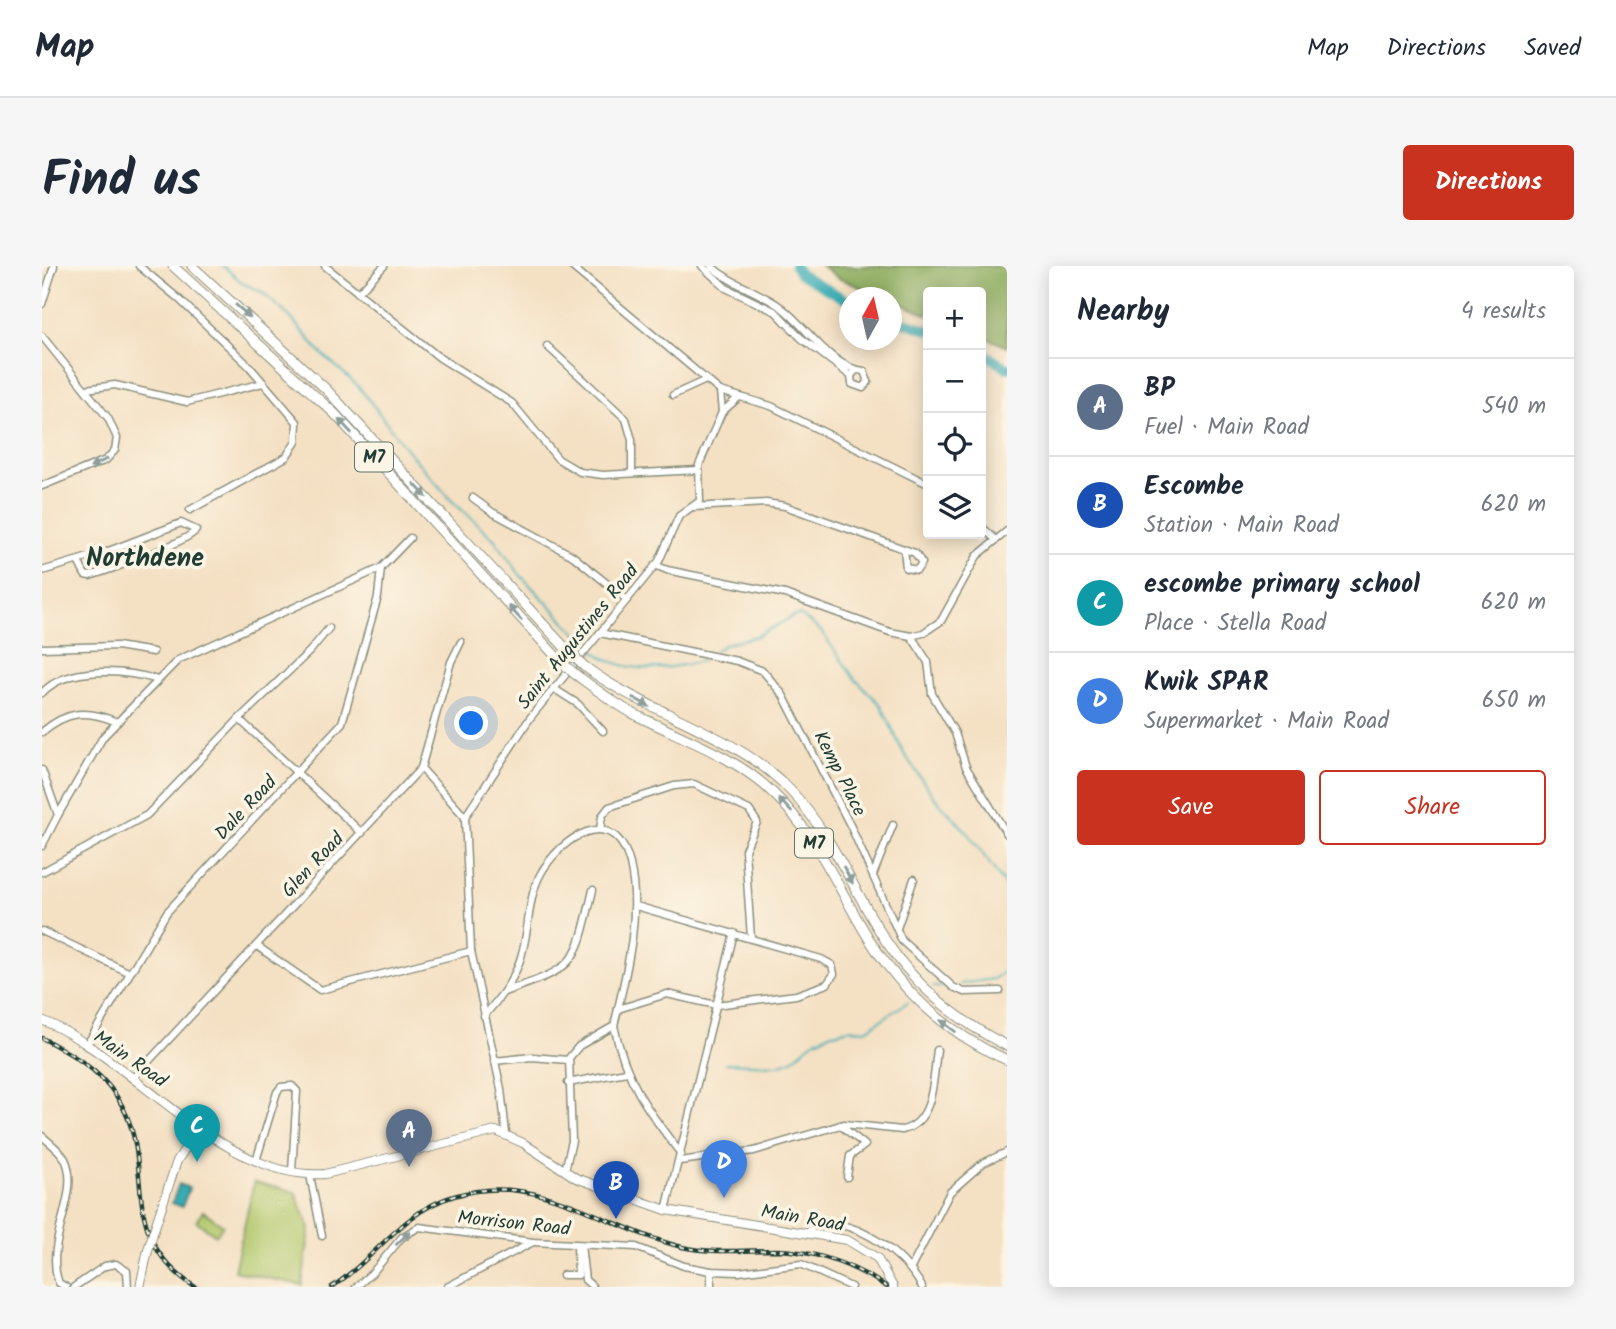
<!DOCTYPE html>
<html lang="en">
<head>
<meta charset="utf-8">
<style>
	:root { --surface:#fff; --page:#f6f6f7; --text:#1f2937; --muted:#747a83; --line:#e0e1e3; --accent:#c8321e }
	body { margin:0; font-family:Kalam,sans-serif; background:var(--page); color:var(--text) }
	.controls { position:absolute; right:21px; top:21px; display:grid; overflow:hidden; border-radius:7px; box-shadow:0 4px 18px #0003 }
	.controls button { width:63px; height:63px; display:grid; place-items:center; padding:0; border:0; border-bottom:2px solid var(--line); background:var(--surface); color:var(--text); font:35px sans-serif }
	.compass { position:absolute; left:797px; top:21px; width:63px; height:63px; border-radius:50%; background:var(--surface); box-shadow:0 4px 18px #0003; rotate:8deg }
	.you { position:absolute; left:430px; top:458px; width:24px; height:24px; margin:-18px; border:5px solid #fff; border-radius:50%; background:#1a73e8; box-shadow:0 0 0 10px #1a73e833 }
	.badge { display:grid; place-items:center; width:46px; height:46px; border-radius:50%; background:var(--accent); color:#fff; font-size:23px; font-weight:700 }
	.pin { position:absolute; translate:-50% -58px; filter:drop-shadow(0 2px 4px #0008) }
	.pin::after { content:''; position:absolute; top:37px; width:24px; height:21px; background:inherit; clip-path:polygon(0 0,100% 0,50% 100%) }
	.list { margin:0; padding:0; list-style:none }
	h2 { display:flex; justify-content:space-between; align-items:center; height:91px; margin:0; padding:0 28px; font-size:30px }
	h2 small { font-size:23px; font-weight:400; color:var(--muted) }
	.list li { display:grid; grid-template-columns:46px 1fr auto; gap:21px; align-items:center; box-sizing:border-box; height:98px; padding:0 28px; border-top:2px solid var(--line) }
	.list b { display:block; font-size:26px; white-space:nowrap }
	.list p { margin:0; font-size:23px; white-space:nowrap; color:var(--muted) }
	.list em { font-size:23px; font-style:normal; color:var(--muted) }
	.actions { display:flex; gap:14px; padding:21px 28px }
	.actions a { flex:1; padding:16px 0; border:2px solid var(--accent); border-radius:7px; text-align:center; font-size:24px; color:var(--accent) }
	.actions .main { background:var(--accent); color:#fff }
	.icon { flex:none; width:38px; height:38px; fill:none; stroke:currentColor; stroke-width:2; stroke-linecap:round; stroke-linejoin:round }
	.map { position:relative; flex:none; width:965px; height:1021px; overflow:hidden; border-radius:7px }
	header { display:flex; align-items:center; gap:42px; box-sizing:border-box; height:98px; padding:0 35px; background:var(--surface); border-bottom:2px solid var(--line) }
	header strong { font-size:33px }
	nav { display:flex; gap:38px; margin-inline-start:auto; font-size:24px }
	.intro { display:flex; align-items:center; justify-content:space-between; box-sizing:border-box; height:168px; padding:0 42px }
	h1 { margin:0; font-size:49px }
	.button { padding:18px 32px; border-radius:7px; background:var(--accent); color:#fff; font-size:24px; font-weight:700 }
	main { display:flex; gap:42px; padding:0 42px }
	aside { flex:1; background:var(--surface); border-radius:7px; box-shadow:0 4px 18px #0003 }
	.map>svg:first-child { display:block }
</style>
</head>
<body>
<header>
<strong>Map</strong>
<nav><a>Map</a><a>Directions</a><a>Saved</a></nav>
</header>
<div class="intro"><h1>Find us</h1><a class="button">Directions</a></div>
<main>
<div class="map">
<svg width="965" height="1021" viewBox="0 0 965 1021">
	<rect width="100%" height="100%" fill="#fcf5e5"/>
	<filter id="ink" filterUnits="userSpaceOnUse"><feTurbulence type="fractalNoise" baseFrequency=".0143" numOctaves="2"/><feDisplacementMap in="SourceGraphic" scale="14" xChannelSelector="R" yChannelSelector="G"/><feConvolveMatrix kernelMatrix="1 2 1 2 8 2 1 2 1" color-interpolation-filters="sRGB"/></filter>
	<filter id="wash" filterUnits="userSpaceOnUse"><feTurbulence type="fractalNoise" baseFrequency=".00686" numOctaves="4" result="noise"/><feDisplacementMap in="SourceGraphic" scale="28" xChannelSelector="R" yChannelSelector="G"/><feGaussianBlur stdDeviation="1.57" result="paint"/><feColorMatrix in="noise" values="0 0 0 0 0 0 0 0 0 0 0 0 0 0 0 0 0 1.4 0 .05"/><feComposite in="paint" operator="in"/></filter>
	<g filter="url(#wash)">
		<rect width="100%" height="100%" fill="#f4e0c3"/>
		<!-- green -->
		<g fill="#b1c76b" stroke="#688250" stroke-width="2">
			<polygon points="212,916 253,926 268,963 260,1019 192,1005"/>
			<polygon points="161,945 181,959 174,969 154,955"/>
		</g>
		<!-- forest -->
		<polygon fill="#8cac5f" stroke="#56744a" stroke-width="2" points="780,0 965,0 965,81 939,69 939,26 886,26 886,49 796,12"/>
		<!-- water -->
		<polygon fill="#39abb3" stroke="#2c7474" stroke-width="2" points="137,918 147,922 140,941 130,937"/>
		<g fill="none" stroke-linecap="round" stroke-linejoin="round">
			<!-- stream -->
			<g stroke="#39abb3" stroke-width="2">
				<polyline points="181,0 202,18 220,26 248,51 277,85 317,121 366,185 410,235 453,274 479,310 541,374"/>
				<path d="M 551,384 C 582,410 627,404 662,394"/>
				<polyline points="672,385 684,378 715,370 752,350 758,349 779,365 812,412 839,439 861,486 891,530 925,566 965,622"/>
				<polyline points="918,718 951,713 965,704"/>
				<polyline points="891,721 904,721"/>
				<polyline points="684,797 736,799 750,794 772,775 787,768 808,763 824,764 866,736"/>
			</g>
			<!-- river -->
			<g stroke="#39abb3" stroke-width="10">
				<polyline points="753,0 758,8 808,36"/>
				<polyline points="850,52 886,64"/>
				<polyline points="939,86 965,102"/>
			</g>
		</g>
	</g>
	<g filter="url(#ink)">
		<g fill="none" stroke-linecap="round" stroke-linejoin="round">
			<defs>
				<g id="minor">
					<polyline points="97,0 137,33 207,100 255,156 254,176 244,191 148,244"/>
					<polyline points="283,0 398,92 470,137 516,193 538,206 561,209 656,204"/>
					<polyline points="529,0 678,125 729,140 886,218"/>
					<polyline points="660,0 684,22 734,46 759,72 809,110"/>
					<path d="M 669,0 C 690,19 718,25 740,42 C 765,61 789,102 822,105 L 826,116 L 821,122 L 810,118 L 809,110 L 813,105"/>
					<polyline points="316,27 342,0"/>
					<polyline points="0,38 12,0"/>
					<polyline points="0,70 66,152 75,172 73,184 64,194 0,220"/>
					<polyline points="505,80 584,153 590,174 590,206"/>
					<polyline points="44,123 73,119 145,136 221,117"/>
					<polyline points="631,129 664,114"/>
					<polyline points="680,146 696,132"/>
					<polyline points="431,232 450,246 531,290 584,333"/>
					<polyline points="651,241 724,237 743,240 873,287 880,297 875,304 864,302 862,283"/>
					<polyline points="939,260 953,273"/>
					<polyline points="613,299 625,304 743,328 848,366 869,370 881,367 899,355 935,290 965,265"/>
					<path d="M 0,305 L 64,286 L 139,257 L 154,264 C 146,276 67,304 48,310 L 43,309 L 36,295"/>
					<polyline points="558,367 695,395 721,405 741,429 809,561 860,675 911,721 922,726 958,725"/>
					<polyline points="869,370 886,396 890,428 913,467 924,501 965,568"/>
					<polyline points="0,382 75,380 111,386"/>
					<polyline points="511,422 536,438 561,465"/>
					<path d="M 0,427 C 26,399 83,404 116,414"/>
					<polyline points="197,453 268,385 287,362"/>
					<path d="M 0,466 C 25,445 45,443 75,456"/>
					<polyline points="379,502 423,551"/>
					<polyline points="0,504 16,549 0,580"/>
					<polyline points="16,549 61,471 136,394 339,302 368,272"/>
					<polyline points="558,564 560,550 567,541 632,520 652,518 707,544 715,556 703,584 709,672"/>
					<polyline points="0,606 105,549 197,453 320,567"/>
					<polyline points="831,609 851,559"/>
					<polyline points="855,662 872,613"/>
					<polyline points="0,665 88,707"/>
					<polyline points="215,680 278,724 429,685"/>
					<path d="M 462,726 C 537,700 533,700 551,624"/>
					<polyline points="576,743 625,728 674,739 754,729 785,718 792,708 790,699 779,693 594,640"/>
					<path d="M 442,750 C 456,734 470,717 477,697 C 488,669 484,636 498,609 C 518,572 572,535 588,598 C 600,650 584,708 572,760 L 537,780 L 527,792 L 530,875 L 523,904"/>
					<path d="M 572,760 C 584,815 605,844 639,888"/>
					<polyline points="44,780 125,646 300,457 336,331 339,302"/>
					<polyline points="452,795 490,791 526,794"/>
					<polyline points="92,811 379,502 409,396 419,376"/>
					<polyline points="526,817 584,806"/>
					<polyline points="798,859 823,879 808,890 805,911"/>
					<polyline points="464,867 459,823 429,685 423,551 488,452 617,295 637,250 658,235 657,199 680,146 678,125"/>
					<path d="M 0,870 C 8,877 18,884 23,893 C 40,928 1,977 17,1017 L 24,1021"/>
					<polyline points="214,895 235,826 239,821 250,820 255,825 250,905"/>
					<path d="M 638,895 L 712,885 L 802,858 L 860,864 C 893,857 891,811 895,784"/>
					<polyline points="268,909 280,970"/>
					<polyline points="624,944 692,667"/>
					<path d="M 767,966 L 771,959 C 812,950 862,987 880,1021"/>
					<polyline points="539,979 543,1014 550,1020"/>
					<polyline points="869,1002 908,926 941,897 965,886"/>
					<polyline points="521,1009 536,1009 535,979"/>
					<polyline points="32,1021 63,1000 74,998 85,1005 86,1021"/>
					<polyline points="314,1021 331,1006 360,971 377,961 491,976 594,981 642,1000 669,1005 697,1006 759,998 809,1021"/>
					<polyline points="405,1021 491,976"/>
					<polyline points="669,1021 669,1005"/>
				</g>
				<g id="major">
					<path d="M 0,754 C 91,792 182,916 283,908 L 454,865 L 481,877 L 534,912 L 624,944 L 805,974 L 835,992 L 851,1021"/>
					<polyline points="112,964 135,895 157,861"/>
					<polyline points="98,1021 106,984"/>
				</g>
				<g id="highway">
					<polyline points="131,0 293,148 519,396"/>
					<polyline points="150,0 284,123 528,387"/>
					<path d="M 542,400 C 605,448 690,465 746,522 C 786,563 808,616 837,664 C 868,716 912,753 965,780"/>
					<path d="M 533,408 C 552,422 570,436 590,447 C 638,472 693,489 732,528 C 770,564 791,611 817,656 C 851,717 900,765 965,794"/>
				</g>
			</defs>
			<!-- minor casing -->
			<use href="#minor" stroke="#8a8e7c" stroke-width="9"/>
			<!-- major casing -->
			<use href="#major" stroke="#8a8e7c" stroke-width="10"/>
			<!-- highway casing -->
			<use href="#highway" stroke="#8a8e7c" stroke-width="11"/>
			<!-- minor -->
			<use href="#minor" stroke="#fff" stroke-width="6"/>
			<!-- major -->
			<use href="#major" stroke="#fff" stroke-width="8"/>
			<!-- highway -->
			<use href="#highway" stroke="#fff" stroke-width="9"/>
			<defs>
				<g id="rail">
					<path d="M 0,772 C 28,787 57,803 75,831 C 118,897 70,967 153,1021"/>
					<path d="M 290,1021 C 333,993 360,945 412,930 C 497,904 562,962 640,981 C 672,988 704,984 735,984 C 776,985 811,999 845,1021"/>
				</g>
			</defs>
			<!-- rail casing -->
			<use href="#rail" stroke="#1f3d34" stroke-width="4.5"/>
			<!-- rail -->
			<use href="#rail" stroke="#fcf5e5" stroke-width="2" stroke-dasharray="5" stroke-linecap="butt"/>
			<defs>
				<polyline id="major-bridge" points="106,984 112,964"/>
				<g id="highway-bridge">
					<polyline points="528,387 542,400"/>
					<polyline points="519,396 533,408"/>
				</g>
			</defs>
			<!-- major-bridge casing -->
			<use href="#major-bridge" stroke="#8a8e7c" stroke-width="10" stroke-linecap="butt"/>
			<!-- highway-bridge casing -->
			<use href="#highway-bridge" stroke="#8a8e7c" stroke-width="11" stroke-linecap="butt"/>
			<!-- major-bridge -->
			<use href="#major-bridge" stroke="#fff" stroke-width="8"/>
			<!-- highway-bridge -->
			<use href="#highway-bridge" stroke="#fff" stroke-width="9"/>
		</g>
		<!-- one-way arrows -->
		<defs><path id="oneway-solid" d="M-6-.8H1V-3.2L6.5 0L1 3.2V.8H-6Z" transform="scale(1.75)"/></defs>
		<g fill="#8f9e9a">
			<use href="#oneway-solid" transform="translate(201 45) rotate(41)"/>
			<use href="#oneway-solid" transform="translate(303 160) rotate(-133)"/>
			<use href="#oneway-solid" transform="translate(57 197) rotate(153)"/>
			<use href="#oneway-solid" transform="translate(378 224) rotate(48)"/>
			<use href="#oneway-solid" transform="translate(473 347) rotate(-132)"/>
			<use href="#oneway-solid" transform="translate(599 436) rotate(29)"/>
			<use href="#oneway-solid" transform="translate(743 539) rotate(-133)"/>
			<use href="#oneway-solid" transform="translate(806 609) rotate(61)"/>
			<use href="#oneway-solid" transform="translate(906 760) rotate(-143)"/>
			<use href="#oneway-solid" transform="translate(361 972) rotate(-44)"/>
		</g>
	</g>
	<g text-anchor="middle" stroke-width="7" stroke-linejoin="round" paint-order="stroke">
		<!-- shield labels -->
		<g fill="#fcf5e5" stroke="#617469" stroke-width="2">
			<rect x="313" y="176.5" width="38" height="29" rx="5"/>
			<rect x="753" y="562.5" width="38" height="29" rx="5"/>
		</g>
		<g font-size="18" font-weight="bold" fill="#1f3d34">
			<text x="332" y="197">M7</text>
			<text x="772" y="583">M7</text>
		</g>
		<!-- street labels -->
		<g font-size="19" fill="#1f3d34" stroke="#fcf5e5">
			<text transform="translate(535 370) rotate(-51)" y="7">Saint Augustines Road</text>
			<text transform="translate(799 507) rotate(63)" y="7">Kemp Place</text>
			<text transform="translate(203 541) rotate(-47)" y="7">Dale Road</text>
			<text transform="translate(270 598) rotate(-47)" y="7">Glen Road</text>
			<text transform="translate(89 792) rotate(35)" y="7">Main Road</text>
			<text transform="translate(761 951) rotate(10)" y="7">Main Road</text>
			<text transform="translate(472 956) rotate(6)" y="7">Morrison Road</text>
		</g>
		<!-- district labels -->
		<g font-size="26" font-weight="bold" fill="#1f3d34" stroke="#fcf5e5">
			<text x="103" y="300">Northdene</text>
		</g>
	</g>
</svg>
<div class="controls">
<button>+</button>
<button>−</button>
<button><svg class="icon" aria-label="locate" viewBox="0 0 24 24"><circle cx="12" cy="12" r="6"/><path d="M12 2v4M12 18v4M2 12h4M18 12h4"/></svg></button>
<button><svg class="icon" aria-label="layers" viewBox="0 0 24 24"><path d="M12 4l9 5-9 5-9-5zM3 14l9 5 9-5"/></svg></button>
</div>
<svg class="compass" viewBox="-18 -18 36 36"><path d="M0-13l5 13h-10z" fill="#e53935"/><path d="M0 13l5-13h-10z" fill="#747a83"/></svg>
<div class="you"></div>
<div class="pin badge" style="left:367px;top:901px;background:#5c6f8a">A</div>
<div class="pin badge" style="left:574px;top:953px;background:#1a4fb4">B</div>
<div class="pin badge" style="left:155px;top:896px;background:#0f9aa8">C</div>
<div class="pin badge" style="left:682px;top:932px;background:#3f7fe0">D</div>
</div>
<aside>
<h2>Nearby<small>4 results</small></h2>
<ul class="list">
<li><span class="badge" style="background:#5c6f8a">A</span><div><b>BP</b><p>Fuel · Main Road</p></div><em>540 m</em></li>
<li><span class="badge" style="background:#1a4fb4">B</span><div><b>Escombe</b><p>Station · Main Road</p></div><em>620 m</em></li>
<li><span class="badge" style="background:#0f9aa8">C</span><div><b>escombe primary school</b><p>Place · Stella Road</p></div><em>620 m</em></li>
<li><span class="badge" style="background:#3f7fe0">D</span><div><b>Kwik SPAR</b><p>Supermarket · Main Road</p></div><em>650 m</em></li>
</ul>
<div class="actions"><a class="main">Save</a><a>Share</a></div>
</aside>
</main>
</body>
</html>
